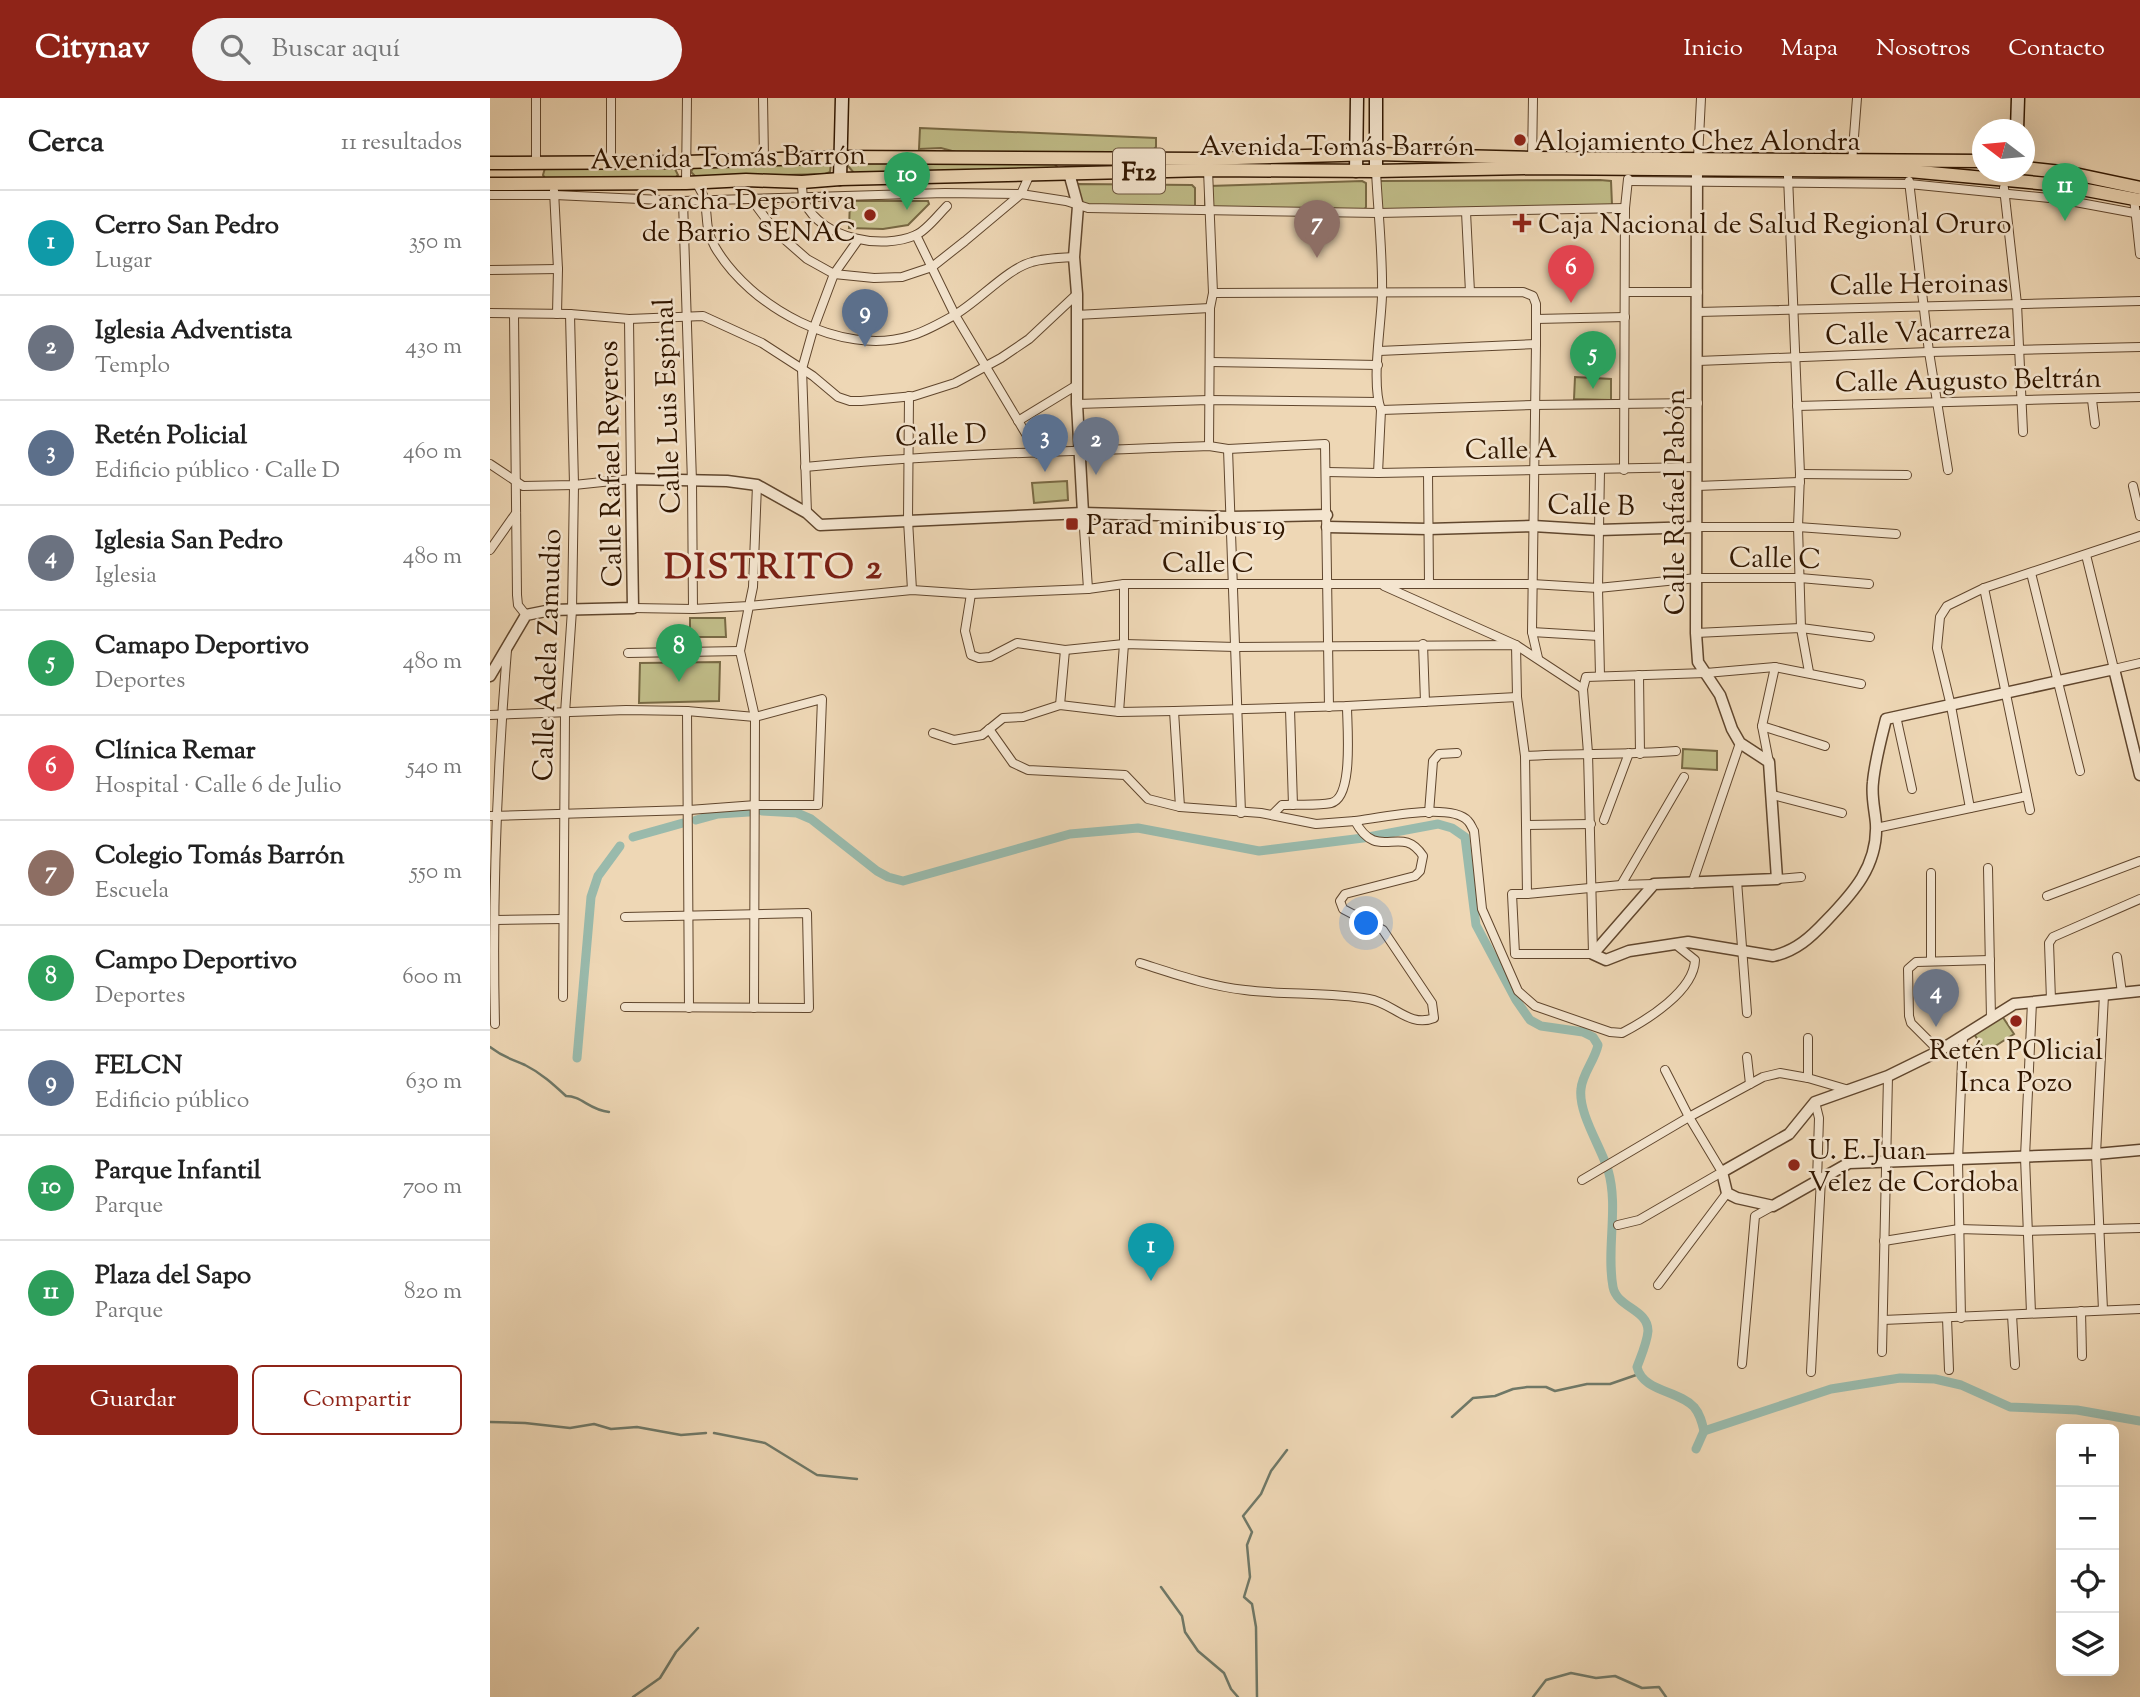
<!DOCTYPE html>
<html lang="es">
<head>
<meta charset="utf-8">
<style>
	:root { --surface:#fff; --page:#f2f2f2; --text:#222; --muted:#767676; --line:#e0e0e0; --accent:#8f2418 }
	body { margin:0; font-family:"Sorts Mill Goudy",serif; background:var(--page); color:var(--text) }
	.controls { position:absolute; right:21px; bottom:21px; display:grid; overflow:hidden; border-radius:10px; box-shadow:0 7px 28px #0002 }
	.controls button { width:63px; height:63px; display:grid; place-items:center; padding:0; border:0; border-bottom:2px solid var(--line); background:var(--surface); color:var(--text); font:35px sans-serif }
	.compass { position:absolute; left:1482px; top:21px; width:63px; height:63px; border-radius:50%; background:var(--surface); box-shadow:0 7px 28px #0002; rotate:286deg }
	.you { position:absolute; left:877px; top:826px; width:24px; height:24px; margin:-18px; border:5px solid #fff; border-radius:50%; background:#1a73e8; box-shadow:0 0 0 10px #1a73e833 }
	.badge { display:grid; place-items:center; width:46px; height:46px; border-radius:50%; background:var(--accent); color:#fff; font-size:23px; font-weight:700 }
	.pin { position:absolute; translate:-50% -58px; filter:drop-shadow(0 2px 4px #0008) }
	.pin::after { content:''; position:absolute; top:37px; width:24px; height:21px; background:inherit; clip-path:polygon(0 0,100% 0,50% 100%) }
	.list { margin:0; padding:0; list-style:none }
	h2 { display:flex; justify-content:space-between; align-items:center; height:91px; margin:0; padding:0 28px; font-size:30px }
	h2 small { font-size:23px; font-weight:400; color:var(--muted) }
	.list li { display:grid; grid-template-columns:46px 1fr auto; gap:21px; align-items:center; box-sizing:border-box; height:105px; padding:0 28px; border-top:2px solid var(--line) }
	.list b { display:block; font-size:26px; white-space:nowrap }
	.list p { margin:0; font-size:23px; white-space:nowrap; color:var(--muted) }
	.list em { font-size:23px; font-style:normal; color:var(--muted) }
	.actions { display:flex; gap:14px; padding:21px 28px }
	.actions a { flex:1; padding:16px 0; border:2px solid var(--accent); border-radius:10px; text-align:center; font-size:24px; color:var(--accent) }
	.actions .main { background:var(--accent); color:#fff }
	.icon { flex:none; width:38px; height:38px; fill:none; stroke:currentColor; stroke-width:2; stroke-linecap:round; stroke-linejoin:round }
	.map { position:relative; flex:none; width:1650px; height:1599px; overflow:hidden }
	header { display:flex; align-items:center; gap:42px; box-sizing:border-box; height:98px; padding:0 35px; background:var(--accent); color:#fff }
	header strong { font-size:33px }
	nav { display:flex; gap:38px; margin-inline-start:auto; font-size:24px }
	.search { width:490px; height:63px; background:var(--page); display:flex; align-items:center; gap:18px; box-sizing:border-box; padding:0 24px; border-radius:38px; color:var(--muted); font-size:26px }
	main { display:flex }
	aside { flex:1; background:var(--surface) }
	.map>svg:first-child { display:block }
</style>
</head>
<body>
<header>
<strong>Citynav</strong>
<div class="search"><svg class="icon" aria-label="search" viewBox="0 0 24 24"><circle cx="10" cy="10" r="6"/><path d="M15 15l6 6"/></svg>Buscar aquí</div>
<nav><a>Inicio</a><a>Mapa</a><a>Nosotros</a><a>Contacto</a></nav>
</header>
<main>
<aside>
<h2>Cerca<small>11 resultados</small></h2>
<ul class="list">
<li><span class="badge" style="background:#0f9aa8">1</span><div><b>Cerro San Pedro</b><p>Lugar</p></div><em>350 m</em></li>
<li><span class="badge" style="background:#6b7280">2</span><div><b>Iglesia Adventista</b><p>Templo</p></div><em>430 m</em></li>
<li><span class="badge" style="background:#5c6f8a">3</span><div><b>Retén Policial</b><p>Edificio público · Calle D</p></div><em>460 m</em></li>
<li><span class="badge" style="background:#6b7280">4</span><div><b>Iglesia San Pedro</b><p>Iglesia</p></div><em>480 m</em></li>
<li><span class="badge" style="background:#2e9e5b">5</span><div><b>Camapo Deportivo</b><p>Deportes</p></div><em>480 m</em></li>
<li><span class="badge" style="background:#e0444e">6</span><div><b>Clínica Remar</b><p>Hospital · Calle 6 de Julio</p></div><em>540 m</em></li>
<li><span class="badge" style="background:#8d6e63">7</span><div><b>Colegio Tomás Barrón</b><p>Escuela</p></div><em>550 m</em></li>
<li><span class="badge" style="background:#2e9e5b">8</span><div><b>Campo Deportivo</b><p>Deportes</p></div><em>600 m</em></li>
<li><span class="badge" style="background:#5c6f8a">9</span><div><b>FELCN</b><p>Edificio público</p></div><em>630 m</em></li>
<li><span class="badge" style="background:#2e9e5b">10</span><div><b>Parque Infantil</b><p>Parque</p></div><em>700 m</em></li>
<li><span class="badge" style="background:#2e9e5b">11</span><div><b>Plaza del Sapo</b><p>Parque</p></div><em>820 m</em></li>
</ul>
<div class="actions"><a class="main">Guardar</a><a>Compartir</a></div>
</aside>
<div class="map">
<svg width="1650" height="1599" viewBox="0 0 1650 1599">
	<rect width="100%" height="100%" fill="#eed7b5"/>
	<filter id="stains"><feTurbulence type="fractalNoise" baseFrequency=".00286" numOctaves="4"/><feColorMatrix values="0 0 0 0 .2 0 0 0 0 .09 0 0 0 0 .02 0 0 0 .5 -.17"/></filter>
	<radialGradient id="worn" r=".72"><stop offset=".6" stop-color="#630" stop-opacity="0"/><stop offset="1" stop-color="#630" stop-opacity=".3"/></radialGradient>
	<!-- green -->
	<g fill="#c0bc88" stroke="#786944" stroke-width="2">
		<polygon points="430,30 666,40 666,49 659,56 466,54 451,50 429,51"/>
		<polygon points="563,64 568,70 364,75 358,68 359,65"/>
		<polygon points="341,65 340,74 335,76 206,79 201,74 203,70"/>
		<polygon points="184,69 188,77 185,80 55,80 53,77 55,70"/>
		<polygon points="1110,82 1121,83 1122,107 888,112 885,87 891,83"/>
		<polygon points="872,83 876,85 876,109 874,112 715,109 715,91 719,88"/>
		<polygon points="587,86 702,87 705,90 705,109 591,111"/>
		<polygon points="360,103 438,103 439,106 418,127 393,131 359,130"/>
		<polygon points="1085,279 1121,281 1121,302 1084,301"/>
		<polygon points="577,383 578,402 544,405 542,385"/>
		<polygon points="200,520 235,520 236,539 200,539"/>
		<polygon points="230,564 229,603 149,605 150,565"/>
		<polygon points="1193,651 1227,653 1227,672 1192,670"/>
		<polygon points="1512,918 1524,936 1496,954 1484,936"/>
	</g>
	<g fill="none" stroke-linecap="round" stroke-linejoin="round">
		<!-- stream -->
		<g stroke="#6f7867" stroke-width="2.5">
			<path d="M 0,949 C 14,960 20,960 35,967 C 51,975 63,986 76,998 C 92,998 99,1012 119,1014"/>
			<polyline points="962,1319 983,1300 1005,1298 1023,1291 1037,1289 1056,1289 1065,1293 1097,1286 1120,1286 1149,1276"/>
			<polyline points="0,1324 35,1325 80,1330 104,1326 121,1331 147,1329 191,1337 216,1335"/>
			<polyline points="224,1335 275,1345 327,1377 367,1381"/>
			<polyline points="671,1489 692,1518 695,1534 708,1553 734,1575 741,1591 748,1599"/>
			<polyline points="143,1599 170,1580 186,1554 208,1530"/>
			<polyline points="767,1599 766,1529 762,1506 754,1499 760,1479 757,1447 762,1434 753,1418 771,1396 781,1373 797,1352"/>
			<polyline points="1043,1599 1056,1582 1081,1575 1106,1580 1125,1578 1152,1590 1169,1589 1176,1599"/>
		</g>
		<!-- canal -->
		<g stroke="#99baac" stroke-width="9">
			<path d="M 272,713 L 307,715 L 321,721 L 387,773 L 398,779 L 413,783 L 580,736 L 648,730 L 769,753 L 873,740 L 948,726 L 962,730 L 975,739 L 986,827 L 1026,902 L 1040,922 L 1051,928 L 1093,934 L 1103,939 L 1108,947 C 1105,962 1092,976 1091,991 C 1088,1015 1111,1049 1118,1072 C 1129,1109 1116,1151 1123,1189 C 1127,1210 1158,1211 1158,1233 C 1157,1245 1151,1258 1147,1269 C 1153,1294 1188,1292 1204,1309 C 1210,1316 1212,1324 1214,1333 L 1341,1291 L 1410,1280 L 1445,1281 L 1471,1287 L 1520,1309 L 1587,1312 L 1650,1323"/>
			<polyline points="206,722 228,716 259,714"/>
			<polyline points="143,739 193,725"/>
			<polyline points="87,960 101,799 108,778 130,748"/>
			<polyline points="1206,1351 1214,1333"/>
		</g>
		<defs>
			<g id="minor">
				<polyline points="273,0 274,61"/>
				<polyline points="1208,60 1211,0"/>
				<polyline points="1042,64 1043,0"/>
				<polyline points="1362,64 1367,0"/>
				<polyline points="121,65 121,0"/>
				<polyline points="46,66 46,0"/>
				<polyline points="718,72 723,195 720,210 719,348"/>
				<path d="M 886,73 C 888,114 893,157 892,198 C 891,229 881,285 891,312 L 888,375"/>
				<polyline points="1298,78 1310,376 1308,429 1311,530 1319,574"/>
				<polyline points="1138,83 1419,86 1569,101 1650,116"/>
				<polyline points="1419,83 1439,254 1458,372"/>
				<path d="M 206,84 C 209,90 214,97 215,103 C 218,122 215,131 225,149 C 260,209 351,259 420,238 C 435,234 450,225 463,218 C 488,204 518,170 542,164 C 555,160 570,160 584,159"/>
				<path d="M 312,84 C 312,91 312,99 315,105 C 332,141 392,152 426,137 C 437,132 448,117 457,108"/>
				<polyline points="196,85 197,0"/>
				<polyline points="1514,90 1527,206 1533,334"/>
				<polyline points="64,93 68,171 67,216"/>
				<polyline points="0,97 65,97 193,103 455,95 531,96 576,103 598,110 888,115 1135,110"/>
				<polyline points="1644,100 1650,156"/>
				<polyline points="262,102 285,133 317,161 344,176 384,180 412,179 442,169 475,143 531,96 540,76"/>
				<polyline points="193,103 202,384 203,511"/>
				<polyline points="976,114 980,194"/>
				<polyline points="426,137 465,217 548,356"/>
				<polyline points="0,172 68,171"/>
				<polyline points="1135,194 1208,194"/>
				<polyline points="723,195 1033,194 1043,198 1046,206 1046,246 1042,534 1048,560"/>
				<polyline points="1208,214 1650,203"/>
				<polyline points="0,215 80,216 139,221 213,218 272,245 323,278 348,299 360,303 371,303 424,298 465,285 511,260 539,241 587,196"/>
				<polyline points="24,216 27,497 28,507 36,517"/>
				<polyline points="586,217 720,210"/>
				<polyline points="1046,221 1135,219"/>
				<polyline points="889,253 1046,246"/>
				<polyline points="1208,263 1439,254 1650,249"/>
				<polyline points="720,264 888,267"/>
				<polyline points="419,298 418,422 422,492"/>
				<polyline points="1602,302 1605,326"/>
				<polyline points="587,306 719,302 888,304"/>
				<polyline points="1307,308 1650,299"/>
				<polyline points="891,312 1043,307 1208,305"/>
				<polyline points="528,323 587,287"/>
				<polyline points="738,351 751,715"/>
				<polyline points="0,366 33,388 84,387 141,381 139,221"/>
				<path d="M 315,369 C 449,356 584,353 719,348 L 738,351 L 835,346 L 839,609"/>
				<polyline points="1134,372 1135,110 1138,81"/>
				<polyline points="837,374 888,375 1206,369"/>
				<polyline points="938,375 939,485"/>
				<polyline points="1310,376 1417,377"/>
				<polyline points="1207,388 1310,384"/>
				<polyline points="1643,388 1650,418"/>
				<polyline points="317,415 312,271 323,232 344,176 368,142"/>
				<polyline points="593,415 598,491"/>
				<polyline points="1207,429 1308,429 1406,436"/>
				<polyline points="0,452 26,415"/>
				<polyline points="1596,457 1624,571 1650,565"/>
				<polyline points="1541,475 1590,673"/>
				<polyline points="1494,490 1540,712"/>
				<polyline points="481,496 475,533 481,557 489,560 500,559 527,545 575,552 634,546 746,549 1026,547 1027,599"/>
				<polyline points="143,510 203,511 259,508 263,489 267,387"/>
				<polyline points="1042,534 1109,538"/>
				<polyline points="1206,535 1311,530 1380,539"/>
				<polyline points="933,546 935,604"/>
				<polyline points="138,555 250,553"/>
				<polyline points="1149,577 1150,656"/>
				<polyline points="1110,578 1108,490 1110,372"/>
				<polyline points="1093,591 1096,579 1216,575 1285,569"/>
				<polyline points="570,607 575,552"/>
				<polyline points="800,611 803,707"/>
				<polyline points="197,613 199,910"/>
				<polyline points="684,613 690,709"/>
				<polyline points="629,614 634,546 634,486"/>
				<polyline points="0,617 136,612 197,613 265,619 332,601 328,707 266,707 199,712 0,718"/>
				<polyline points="1406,618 1422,691"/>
				<polyline points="1272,628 1335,648"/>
				<path d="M 499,631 L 523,665 L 538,672 L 635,677 L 658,701 L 690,709 L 771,715 L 826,726 L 865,723 C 888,766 911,724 933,758 L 930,773 L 925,778 L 855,796 L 850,803 L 853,811 L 893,832 L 942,905 L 944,920 C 919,930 903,905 879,901 C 841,894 794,897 755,892 C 719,888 685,876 650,865"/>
				<polyline points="443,635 464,642 492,637 513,620 533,619 570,607 629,614 684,613 857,608 1027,599 1035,658 1037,796 1022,796 1025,856 1103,856 1098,655 1093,591 1026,547 894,488"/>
				<path d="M 1035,658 C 1085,655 1136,657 1186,653"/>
				<polyline points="1279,664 1272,628 1285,569 1371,586"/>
				<polyline points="1283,697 1352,715"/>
				<polyline points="1480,710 1461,608 1447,550 1450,519 1457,508 1494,490 1650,438"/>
				<polyline points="939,715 943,663 949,656 967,655"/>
				<path d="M 782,717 L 792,707 C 808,706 826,708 841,705 C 864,700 857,628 857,608"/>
				<polyline points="1114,722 1139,655"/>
				<path d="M 865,723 C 889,720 961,704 978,723 C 981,726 982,730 984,733 L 992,811 L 1028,893 L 1045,908 L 1120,934 L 1132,935 C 1157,922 1204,893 1205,862 L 1185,846"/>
				<polyline points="1037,727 1101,726"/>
				<polyline points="1386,730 1537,698"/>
				<polyline points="1498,770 1501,920"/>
				<polyline points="1287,781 1311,779"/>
				<polyline points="1247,783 1257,915"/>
				<polyline points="1202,786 1250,645"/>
				<polyline points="1131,787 1194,679"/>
				<polyline points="1037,796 1131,787 1164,786"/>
				<polyline points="1557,798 1650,763"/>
				<polyline points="135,819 317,815 319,910 135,909"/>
				<polyline points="5,822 73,821"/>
				<polyline points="1627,859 1632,895"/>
				<polyline points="1441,863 1441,775"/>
				<polyline points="73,899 75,615 82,512 84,387 80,216"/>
				<polyline points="1561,902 1559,845 1563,839 1650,801"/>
				<polyline points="264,910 265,619 250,553 259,508 422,492 481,496 598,491 634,486 1042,486 1108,490 1207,480 1310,480 1379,486"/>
				<path d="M 5,926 C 2,802 7,676 17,552"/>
				<polyline points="1318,940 1318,980"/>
				<polyline points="1449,953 1421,925 1419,918 1418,871 1426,864 1500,862"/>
				<polyline points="1257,959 1260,986"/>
				<polyline points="1325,1004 1329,1020 1327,1083"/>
				<polyline points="1092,1082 1199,1019 1273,979 1290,975 1318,980 1359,992"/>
				<polyline points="1128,1127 1149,1122 1232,1074 1199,1019 1175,972"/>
				<polyline points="1394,1143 1469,1131 1537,1133 1650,1130"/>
				<polyline points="1168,1187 1237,1095"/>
				<polyline points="1613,1212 1606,1056 1614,897"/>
				<polyline points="1591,1213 1592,1258"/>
				<polyline points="1541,1215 1535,1059 1542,904"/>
				<polyline points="1522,1217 1525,1267"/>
				<polyline points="1457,1220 1459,1272"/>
				<polyline points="1471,1220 1468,1062 1473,938"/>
				<polyline points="1393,1222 1650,1211"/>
				<polyline points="1392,1254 1398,978"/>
				<polyline points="1252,1266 1265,1118 1283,1108"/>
				<polyline points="1321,1274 1331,1081"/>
			</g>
			<g id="tertiary">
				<path d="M 1207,63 L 1206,535 L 1208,564 L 1230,597 L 1242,631 L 1250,645 L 1279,664 L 1287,781 L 1164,786 L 1103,856 L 1116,862 L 1139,853 L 1198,844 L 1283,858 C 1306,853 1321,839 1336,823 C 1363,795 1388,768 1386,726 C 1385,712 1381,699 1383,684 C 1385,663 1391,641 1396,621 L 1624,571 L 1650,677"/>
				<polyline points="579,75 588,108 584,159 587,196 587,306 593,415"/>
				<polyline points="837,429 938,431 1043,428 1109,432 1207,429"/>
				<polyline points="0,578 36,517 61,512 143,510 141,381 237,383 267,387 317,415 330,427 593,415 740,419 837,417"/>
				<polyline points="1650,893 1524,906 1449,953 1398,978 1325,1004 1299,1036 1232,1074 1237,1095 1247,1100 1283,1108 1359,1065 1606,1056 1650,1052"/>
			</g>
			<g id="secondary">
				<polyline points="1527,32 1528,0"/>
				<polyline points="866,73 867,0"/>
				<polyline points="886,73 886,0"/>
				<polyline points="350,81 352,0"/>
			</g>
			<g id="primary">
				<polyline points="0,65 196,64 351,59 712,61 886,56 1042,60 1492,63"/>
				<polyline points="1534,70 1580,75 1650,90"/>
				<polyline points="0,86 196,85 256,82 312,84 350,81 718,72 886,73 1042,70 1419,73 1570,87 1650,102"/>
			</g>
		</defs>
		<!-- minor casing -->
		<use href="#minor" stroke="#60462d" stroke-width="10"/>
		<!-- tertiary casing -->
		<use href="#tertiary" stroke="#60462d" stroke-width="13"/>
		<!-- secondary casing -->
		<use href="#secondary" stroke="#301600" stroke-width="15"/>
		<!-- primary casing -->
		<use href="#primary" stroke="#301600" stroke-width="15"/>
		<!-- minor -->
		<use href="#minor" stroke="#f4e5cf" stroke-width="8"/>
		<!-- tertiary -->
		<use href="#tertiary" stroke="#f4e5cf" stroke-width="10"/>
		<!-- secondary -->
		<use href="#secondary" stroke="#f4e5cf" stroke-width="12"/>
		<!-- primary -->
		<use href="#primary" stroke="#eed7b5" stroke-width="12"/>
	</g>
	<!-- markers -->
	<g fill="#8f2418" stroke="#f4e5cf" stroke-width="2.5">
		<circle cx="1030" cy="42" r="7"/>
		<circle cx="380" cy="117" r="7"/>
		<path d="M1028.5 114.5h7v7h7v7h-7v7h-7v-7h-7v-7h7z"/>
		<rect x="575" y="419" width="14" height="14" rx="3.5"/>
		<circle cx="1526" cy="923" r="7"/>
		<circle cx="1304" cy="1067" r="7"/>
	</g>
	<g text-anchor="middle" stroke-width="5" stroke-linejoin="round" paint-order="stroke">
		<!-- shield labels -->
		<rect fill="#f4e5cf" stroke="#6b543e" stroke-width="2" x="623" y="50.5" width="52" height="45" rx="5"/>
		<g font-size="26" font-weight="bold" fill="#301600">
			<text x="649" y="82">F12</text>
		</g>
		<!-- poi labels -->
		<g font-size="28" fill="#301600" stroke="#f4e5cf" text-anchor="start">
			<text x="1044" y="52">Alojamiento Chez Alondra</text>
			<text x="366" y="111" text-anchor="end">Cancha Deportiva<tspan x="366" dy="32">de Barrio SENAC</tspan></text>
			<text x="1048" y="135">Caja Nacional de Salud Regional Oruro</text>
			<text x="596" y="436">Parad minibus 19</text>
			<text x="1526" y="961" text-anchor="middle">Retén POlicial<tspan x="1526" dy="32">Inca Pozo</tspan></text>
			<text x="1318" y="1061">U. E. Juan<tspan x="1318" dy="32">Velez de Cordoba</tspan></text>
		</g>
		<!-- street labels -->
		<g font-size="28" fill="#301600" stroke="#f4e5cf">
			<text x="847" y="57">Avenida Tomás Barrón</text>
			<text transform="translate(238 58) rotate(-1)" y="10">Avenida Tomás Barrón</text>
			<text transform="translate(1429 185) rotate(-1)" y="10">Calle Heroinas</text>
			<text transform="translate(1428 233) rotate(-2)" y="10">Calle Vacarreza</text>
			<text transform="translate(1478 281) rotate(-1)" y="10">Calle Augusto Beltrán</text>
			<text transform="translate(176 308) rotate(-92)" y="10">Calle Luis Espinal</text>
			<text transform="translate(451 336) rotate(-2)" y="10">Calle D</text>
			<text transform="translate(1021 350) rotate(-1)" y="10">Calle A</text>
			<text transform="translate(119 366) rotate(-91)" y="10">Calle Rafael Reyeros</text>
			<text transform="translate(1184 404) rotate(-90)" y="10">Calle Rafael Pabón</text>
			<text transform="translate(1101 406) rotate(1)" y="10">Calle B</text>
			<text transform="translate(1285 459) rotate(1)" y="10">Calle C</text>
			<text x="718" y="474">Calle C</text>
			<text transform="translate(56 557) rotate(-88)" y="10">Calle Adela Zamudio</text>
		</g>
		<!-- district labels -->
		<g font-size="35" font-weight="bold" letter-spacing="2" fill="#7a1f14" stroke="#f4e5cf">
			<text x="284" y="480">DISTRITO 2</text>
		</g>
	</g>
	<rect width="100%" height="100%" filter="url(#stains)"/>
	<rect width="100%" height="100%" fill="url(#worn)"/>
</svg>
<div class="controls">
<button>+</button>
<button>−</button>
<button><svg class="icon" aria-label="locate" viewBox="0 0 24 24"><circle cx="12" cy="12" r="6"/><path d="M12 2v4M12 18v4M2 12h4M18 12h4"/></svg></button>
<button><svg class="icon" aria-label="layers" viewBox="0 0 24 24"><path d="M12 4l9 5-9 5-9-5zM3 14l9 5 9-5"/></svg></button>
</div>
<svg class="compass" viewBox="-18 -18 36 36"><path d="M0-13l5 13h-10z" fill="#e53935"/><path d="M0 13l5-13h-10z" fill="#767676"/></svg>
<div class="you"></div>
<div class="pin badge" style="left:661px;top:1183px;background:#0f9aa8">1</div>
<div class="pin badge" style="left:606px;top:377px;background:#6b7280">2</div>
<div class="pin badge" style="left:555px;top:374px;background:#5c6f8a">3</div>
<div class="pin badge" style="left:1446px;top:929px;background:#6b7280">4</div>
<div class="pin badge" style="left:1103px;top:291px;background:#2e9e5b">5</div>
<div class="pin badge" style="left:1081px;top:205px;background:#e0444e">6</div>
<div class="pin badge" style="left:827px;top:160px;background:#8d6e63">7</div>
<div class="pin badge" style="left:189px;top:584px;background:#2e9e5b">8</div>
<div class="pin badge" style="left:375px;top:249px;background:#5c6f8a">9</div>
<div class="pin badge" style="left:417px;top:112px;background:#2e9e5b">10</div>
<div class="pin badge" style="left:1575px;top:123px;background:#2e9e5b">11</div>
</div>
</main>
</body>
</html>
